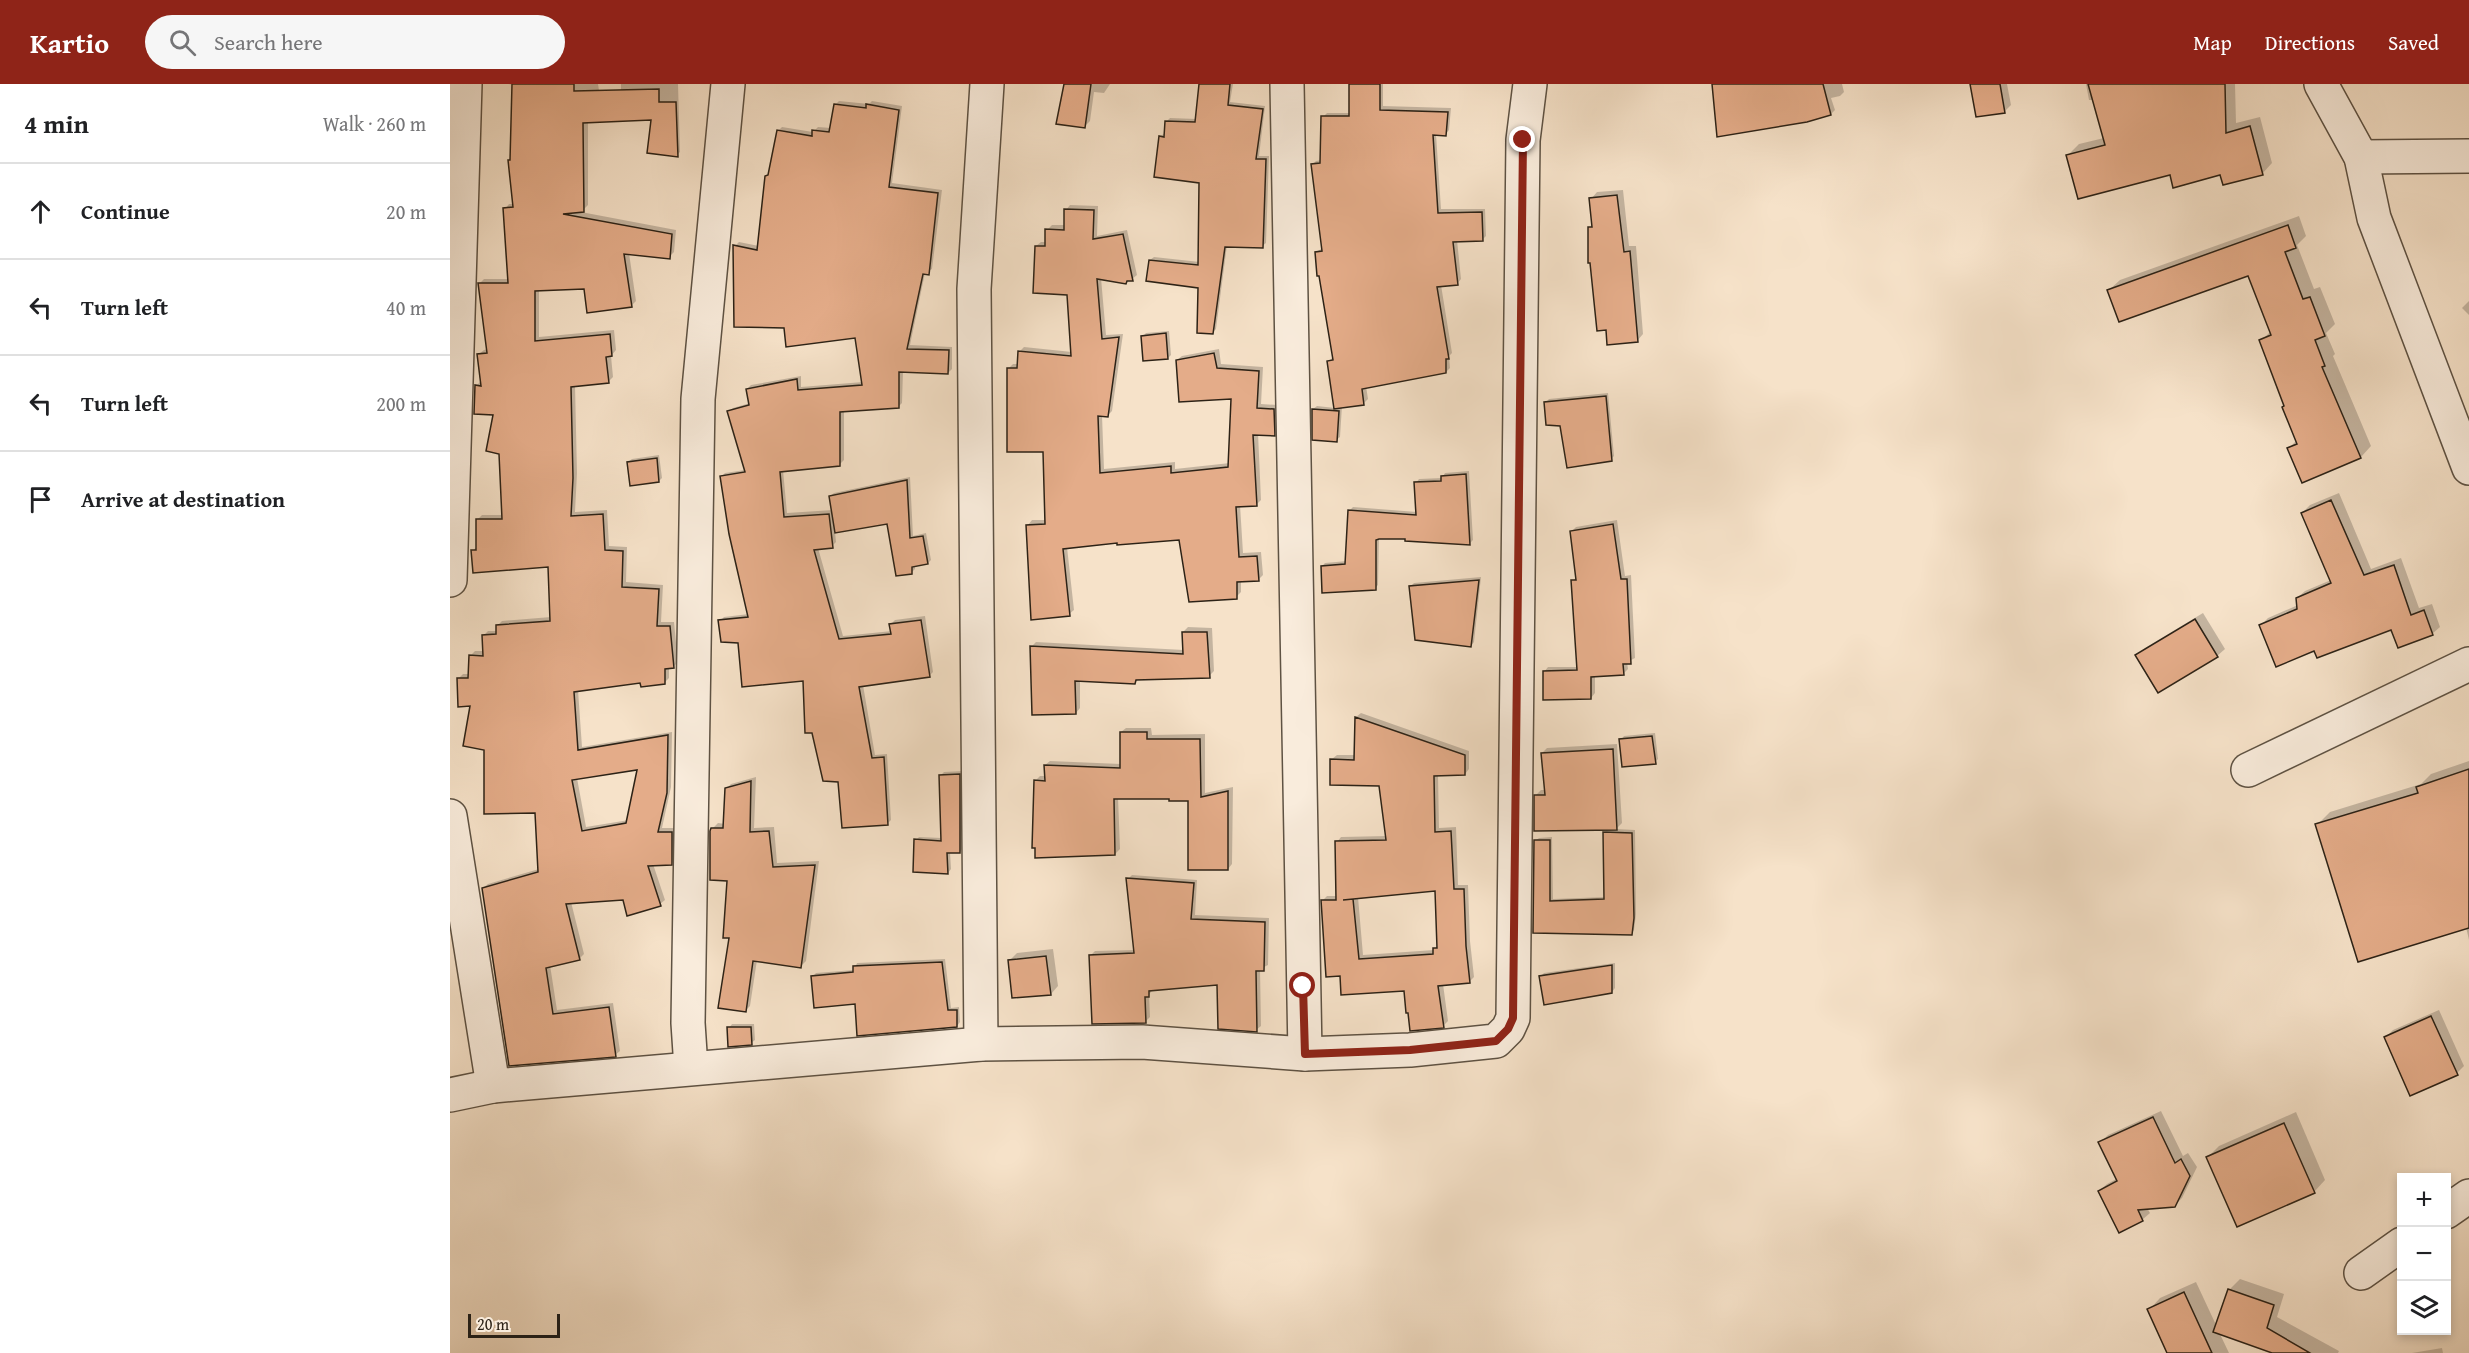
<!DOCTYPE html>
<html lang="en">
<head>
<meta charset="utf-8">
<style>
	:root { --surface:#fff; --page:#f6f6f6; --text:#202124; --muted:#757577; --line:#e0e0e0; --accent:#8f2418 }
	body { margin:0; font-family:"Gentium Book Plus",serif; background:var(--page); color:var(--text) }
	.controls { position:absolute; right:18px; bottom:18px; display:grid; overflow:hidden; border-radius:0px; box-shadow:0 3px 9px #0003 }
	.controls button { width:54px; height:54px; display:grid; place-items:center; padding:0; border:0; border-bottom:2px solid var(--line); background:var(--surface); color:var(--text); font:30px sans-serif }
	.scale { position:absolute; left:18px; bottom:15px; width:92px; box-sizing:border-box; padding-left:6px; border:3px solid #2c2216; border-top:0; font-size:16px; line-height:21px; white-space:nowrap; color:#2c2216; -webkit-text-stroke:4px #f9ecdc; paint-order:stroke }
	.stop { position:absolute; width:18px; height:18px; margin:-14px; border:4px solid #8f2418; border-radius:50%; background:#fff }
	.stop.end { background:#8f2418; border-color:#fff; box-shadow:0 2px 6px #0008 }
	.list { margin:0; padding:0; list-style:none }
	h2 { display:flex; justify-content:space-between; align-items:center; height:78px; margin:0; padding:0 24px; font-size:26px }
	h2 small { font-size:20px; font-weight:400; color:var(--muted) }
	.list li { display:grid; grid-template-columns:39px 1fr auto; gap:18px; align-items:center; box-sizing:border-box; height:96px; padding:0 24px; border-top:2px solid var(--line) }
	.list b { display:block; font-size:22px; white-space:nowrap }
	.list em { font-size:20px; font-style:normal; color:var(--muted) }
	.icon { flex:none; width:33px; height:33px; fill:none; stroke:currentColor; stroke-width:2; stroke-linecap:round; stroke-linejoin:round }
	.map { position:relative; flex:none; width:2019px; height:1269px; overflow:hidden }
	header { display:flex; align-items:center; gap:36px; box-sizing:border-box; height:84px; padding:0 30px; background:var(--accent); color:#fff }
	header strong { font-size:28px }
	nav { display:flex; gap:33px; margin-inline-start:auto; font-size:21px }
	.search { width:420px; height:54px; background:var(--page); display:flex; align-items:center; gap:15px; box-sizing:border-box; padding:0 21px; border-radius:33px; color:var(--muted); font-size:22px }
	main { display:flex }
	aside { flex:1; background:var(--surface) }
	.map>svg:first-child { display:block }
</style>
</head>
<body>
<header>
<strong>Kartio</strong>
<div class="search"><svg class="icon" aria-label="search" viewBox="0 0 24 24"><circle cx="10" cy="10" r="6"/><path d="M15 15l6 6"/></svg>Search here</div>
<nav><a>Map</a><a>Directions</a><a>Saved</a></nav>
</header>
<main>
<aside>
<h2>4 min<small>Walk · 260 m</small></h2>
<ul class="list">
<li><svg class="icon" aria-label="ahead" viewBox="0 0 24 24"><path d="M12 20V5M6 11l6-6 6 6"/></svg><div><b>Continue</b></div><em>20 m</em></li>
<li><svg class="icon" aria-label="left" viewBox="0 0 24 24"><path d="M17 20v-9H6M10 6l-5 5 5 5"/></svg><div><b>Turn left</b></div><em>40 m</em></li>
<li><svg class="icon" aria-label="left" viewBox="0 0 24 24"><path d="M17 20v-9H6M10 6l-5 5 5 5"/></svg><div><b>Turn left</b></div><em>200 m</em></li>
<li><svg class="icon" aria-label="arrive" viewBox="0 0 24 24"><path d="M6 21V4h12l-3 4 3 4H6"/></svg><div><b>Arrive at destination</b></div></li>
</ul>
</aside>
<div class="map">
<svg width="2019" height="1269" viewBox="0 0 2019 1269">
	<rect width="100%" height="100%" fill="#f6e2c9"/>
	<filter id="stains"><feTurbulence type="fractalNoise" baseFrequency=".00333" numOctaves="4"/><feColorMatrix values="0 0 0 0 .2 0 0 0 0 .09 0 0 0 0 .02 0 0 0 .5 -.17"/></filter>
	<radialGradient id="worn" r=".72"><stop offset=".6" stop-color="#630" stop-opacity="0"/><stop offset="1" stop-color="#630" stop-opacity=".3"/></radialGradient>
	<!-- shadow -->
	<g fill="#0003" fill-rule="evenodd">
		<path d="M 58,0 L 148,0 L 153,32 L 138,37 L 138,121 L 131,128 L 226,146 L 224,168 L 219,173 L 179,169 L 186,217 L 181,222 L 135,203 L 89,206 L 89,253 L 164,246 L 166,266 L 161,272 L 163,293 L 158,298 L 125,301 L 127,389 L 125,428 L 157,426 L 159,462 L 177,463 L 176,498 L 213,501 L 211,538 L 224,538 L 228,578 L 223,583 L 219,583 L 219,594 L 214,599 L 192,597 L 128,606 L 132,663 L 222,648 L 221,703 L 212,744 L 226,744 L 226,775 L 221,780 L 203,780 L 215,816 L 210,820 L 174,814 L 121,818 L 134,870 L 129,875 L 100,881 L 107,926 L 163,919 L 170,967 L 165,971 L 60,980 L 33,804 L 38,800 L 89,785 L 87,728 L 35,665 L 21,621 L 9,594 L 13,590 L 20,590 L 20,572 L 25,567 L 34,567 L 33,552 L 38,547 L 47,547 L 47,542 L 52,537 L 101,533 L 100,481 L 23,467 L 27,462 L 27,436 L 32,431 L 54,431 L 51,368 L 45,329 L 26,302 L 31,297 L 29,270 L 34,266 L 38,265 L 29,200 L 34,195 L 59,195 L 55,125 L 59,120 L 64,120 L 59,76 L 61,74 L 64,1 ZM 189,684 L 179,736 L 136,743 L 127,694 Z"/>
		<polygon points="171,0 228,0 230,68 227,71 203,35 171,36"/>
		<polygon points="615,0 660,0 654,9 644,8 640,37 634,43"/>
		<polygon points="751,0 783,0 780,18 815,22 809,72 819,72 816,159 812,162 777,161 766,245 763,248 749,203 700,176 704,173 750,178 751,98 710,52 716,49 716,38 720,34 747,35"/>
		<polygon points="901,0 933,0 933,22 1001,24 999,46 995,51 986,50 991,125 1035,125 1036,152 1032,156 1007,156 1011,195 1007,200 991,201 1002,269 999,272 1000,284 996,288 916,302 918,315 914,319 892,322 890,353 886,356 863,325 867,322 885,324 879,277 883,273 866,168 873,164 862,81 866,77 872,76 873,33 877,29 900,29"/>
		<polygon points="1264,0 1392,0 1394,8 1390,12 1381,14 1385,26 1381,30"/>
		<polygon points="1521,0 1557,0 1561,21 1554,28"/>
		<polygon points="1636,0 1689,0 1690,98 1618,71 1629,60 1654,54 1644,16 1639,16"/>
		<polygon points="1722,0 1785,0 1786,39 1810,33 1822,79 1812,90 1771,90"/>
		<polygon points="389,17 419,20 422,17 452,22 442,99 492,106 482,185 475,189 460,261 502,263 502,285 498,289 453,287 452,319 448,323 394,326 394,376 390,380 333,386 337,429 383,426 380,412 384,409 460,393 463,452 476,449 481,476 478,479 465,481 465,485 461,489 438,438 385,448 386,458 382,462 368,464 393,552 442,547 441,540 445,536 475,532 483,588 479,592 413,601 425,671 437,670 441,736 437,740 390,696 355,595 289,557 270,537 274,533 299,530 271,393 275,389 295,386 279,328 283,324 300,319 297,305 301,301 351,292 351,303 413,298 406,252 335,242 285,162 289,158 309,162 328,47 332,43 363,48 368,43 381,44 385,21"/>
		<polygon points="1173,106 1179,162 1186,162 1193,250 1187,257 1140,144 1143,140 1141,115 1147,108"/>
		<polygon points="620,121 648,122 647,152 677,146 687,191 682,195 651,194 656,251 673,250 662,327 657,332 652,331 654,385 725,378 725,385 780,379 783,313 727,276 732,272 769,265 771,280 813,283 811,320 828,321 829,346 824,350 808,349 811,416 807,420 790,421 793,469 811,468 813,491 808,496 791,496 791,508 786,513 731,455 669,457 617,463 624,526 619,530 578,441 582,436 596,436 594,367 559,284 563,280 569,280 569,268 574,263 622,268 618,210 586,162 591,158 597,158 597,146 602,141 615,141 616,126"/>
		<polygon points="1849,132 1856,152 1847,161 1864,205 1870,203 1885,240 1876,249 1885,270 1883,272 1921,362 1911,373 1853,397 1839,364 1847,356 1811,257 1821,247 1799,190 1659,206 1670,196"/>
		<polygon points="2019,217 2019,231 2012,224"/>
		<polygon points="719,247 721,271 718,274 693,252 696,249"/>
		<polygon points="1158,309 1164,372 1161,375 1095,319 1099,315"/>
		<polygon points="209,371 212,394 209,397 178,378 182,375"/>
		<polygon points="1019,387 1023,456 1020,459 956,453 929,453 928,501 925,504 872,482 875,479 897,477 900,426 903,423 967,428 966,399 969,395 992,394 995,389"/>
		<polygon points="1889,409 1921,485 1951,474 1969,524 1982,520 1990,543 1982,550 1942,544 1865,565 1811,541 1818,534 1848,521 1847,514 1855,507 1881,496 1852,429 1860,421"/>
		<polygon points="1167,436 1175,492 1181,491 1185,574 1177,578 1178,585 1173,590 1145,591 1145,609 1141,614 1094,588 1098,583 1129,583 1123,497 1127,492 1122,447 1126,443"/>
		<polygon points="1031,493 1024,558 1021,562 961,502 964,499"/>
		<polygon points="1753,529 1775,565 1767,572 1687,571 1695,564"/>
		<polygon points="738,543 762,544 764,587 759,592 689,595 685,598 630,595 630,624 626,629 581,563 586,558 734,566 733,548"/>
		<path d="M 911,629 L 1019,667 L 1019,685 L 1015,690 L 988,691 L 989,744 L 1006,743 L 1008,801 L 1018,801 L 1020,857 L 1024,893 L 1019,898 L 993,900 L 998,937 L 993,942 L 956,905 L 892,891 L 872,817 L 877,812 L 887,812 L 887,758 L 891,753 L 937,752 L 931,701 L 882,675 L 887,671 L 906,671 L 906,633 ZM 986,805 L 988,861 L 984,866 L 913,871 L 908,813 Z"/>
		<polygon points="676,644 701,644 702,651 755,650 755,709 783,703 782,780 778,785 739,715 668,713 670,765 665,770 585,697 590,692 596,692 595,681 600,677 671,680 671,648"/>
		<polygon points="1205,649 1208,675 1205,678 1171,656 1174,652"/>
		<polygon points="1167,660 1172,739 1166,745 1185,746 1186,830 1184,846 1181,850 1084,848 1085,757 1089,754 1102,753 1103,815 1156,813 1155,748 1158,744 1086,711 1091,706 1096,706 1092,669 1097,664"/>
		<polygon points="2019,677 2019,856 2016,843 1867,741 1880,728 1971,700 1981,690"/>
		<polygon points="513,687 513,764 510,768 500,768 501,785 498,789 466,756 469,753 492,754 491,691 494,688"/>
		<polygon points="306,693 304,744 324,743 327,779 369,777 356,877 351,882 307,876 300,922 295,927 280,853 279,796 263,744 268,739 275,740 276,705 281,700"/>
		<polygon points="682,791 747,796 745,831 819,834 818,881 810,885 811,942 806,946 769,899 703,905 699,911 700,933 696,937 641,871 645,867 685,866 678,795"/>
		<polygon points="603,865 608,902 601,910 560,876 567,869"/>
		<polygon points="495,875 501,924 509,923 510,938 507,942 406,919 363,892 366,889 404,886 407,879"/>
		<polygon points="1165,879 1165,904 1162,908 1090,893 1094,889"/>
		<polygon points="1989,926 2014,982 2007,989 1936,953 1943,946"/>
		<polygon points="282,940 304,940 305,956 301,959 279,944"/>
		<polygon points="1711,1027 1733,1072 1738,1069 1747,1083 1732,1114 1724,1122 1697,1124 1700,1129 1692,1136 1649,1107 1657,1100 1668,1094 1650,1059 1658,1051"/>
		<polygon points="1846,1028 1875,1096 1864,1108 1758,1073 1769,1062"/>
		<polygon points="1790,1195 1834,1210 1827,1233 1889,1267 1888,1269 1826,1269 1769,1248 1779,1269 1718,1269 1699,1226 1710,1214 1746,1198 1767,1243 1779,1206"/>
		<polygon points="1992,1264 1993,1269 1962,1269"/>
	</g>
	<!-- building -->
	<g fill="#e4ac89" stroke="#2c2216" stroke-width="1.5" fill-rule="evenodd">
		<path d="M 62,0 L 124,0 L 124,7 L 209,5 L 209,18 L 226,18 L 228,73 L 197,69 L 201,36 L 133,39 L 134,128 L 113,130 L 222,150 L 220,175 L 174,170 L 182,223 L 137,229 L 134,205 L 85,207 L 85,257 L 160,250 L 162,272 L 156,273 L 159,299 L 121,303 L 123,394 L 121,432 L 153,430 L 155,466 L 173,467 L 172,503 L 209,505 L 207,542 L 220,542 L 224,584 L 215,585 L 215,600 L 191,603 L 190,599 L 124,608 L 128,666 L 218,651 L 217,709 L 208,748 L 222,748 L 222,781 L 198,782 L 211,822 L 177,832 L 173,816 L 116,820 L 130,876 L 96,884 L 103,930 L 159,923 L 166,973 L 59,982 L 32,804 L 88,788 L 85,729 L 34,730 L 34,666 L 13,662 L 20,622 L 8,623 L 7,594 L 18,594 L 19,571 L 33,572 L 32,551 L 46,550 L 46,541 L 100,537 L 98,483 L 23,489 L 21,466 L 26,466 L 26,435 L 52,435 L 49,370 L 36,367 L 43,331 L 24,330 L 25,301 L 31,302 L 27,270 L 37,269 L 28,199 L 58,199 L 53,124 L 63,123 L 58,76 L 60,76 ZM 187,686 L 176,739 L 132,747 L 122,696 Z"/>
		<polygon points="614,0 641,0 635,44 606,40"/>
		<polygon points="749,0 780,0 778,21 813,25 806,75 816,75 813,164 775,163 763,250 747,249 748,204 696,197 699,176 748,181 749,99 704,93 709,52 714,53 715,37 745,38"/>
		<polygon points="899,0 930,0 930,26 998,28 996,52 983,51 988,129 1032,128 1033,157 1003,158 1008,201 987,203 999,275 996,275 996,289 912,305 914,321 884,325 877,277 883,276 869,192 867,192 865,168 872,167 861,80 870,79 871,32 899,32"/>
		<polygon points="1262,0 1373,0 1381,31 1357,38 1267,53"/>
		<polygon points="1520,0 1550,0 1555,29 1526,33"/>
		<polygon points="1638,0 1775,0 1776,49 1800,42 1813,91 1773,101 1770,91 1723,104 1720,91 1628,115 1616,71 1655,61"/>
		<polygon points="384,20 416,24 416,20 449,26 439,103 488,109 479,191 473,190 457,265 499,266 498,290 449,288 449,324 390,328 390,382 330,388 334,433 379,430 383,464 364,466 389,555 441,550 439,540 471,536 480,593 409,603 422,674 434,673 438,741 392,744 388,698 373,697 362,649 355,649 353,597 292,603 288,559 271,558 268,536 298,533 279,450 270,392 295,388 277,327 299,321 296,305 347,295 348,306 412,301 405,254 336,263 334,244 284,243 283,161 307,166 315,92 318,91 327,46 362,52 362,46 379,48"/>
		<polygon points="1167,111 1174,168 1180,167 1188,258 1157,261 1156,246 1147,247 1140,179 1138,179 1138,143 1142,143 1139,114"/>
		<polygon points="614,125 644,126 643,155 673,150 683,197 677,197 676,200 647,195 652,255 669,253 658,333 648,332 650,389 721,382 721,389 778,383 781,315 729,318 726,276 764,269 767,284 809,287 807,324 824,325 825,352 803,351 807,422 786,423 789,473 807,472 809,497 787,498 787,515 739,518 729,456 667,461 667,459 613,465 620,532 581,536 576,441 595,440 593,368 557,368 557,284 567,284 568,267 621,272 617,211 583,209 585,162 595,162 595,145 614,146"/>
		<polygon points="1838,141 1846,164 1835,168 1853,215 1860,213 1875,252 1865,256 1875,282 1872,283 1911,374 1852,399 1837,364 1847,360 1832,323 1834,322 1809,256 1821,251 1798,192 1669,238 1657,206"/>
		<polygon points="716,249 718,275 693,277 691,252"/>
		<polygon points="1156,312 1162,377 1117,384 1110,342 1096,341 1094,318"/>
		<polygon points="862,325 889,327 887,358 862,356"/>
		<polygon points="207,374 209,398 180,402 177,378"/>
		<polygon points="1016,390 1020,461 955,457 955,455 929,455 926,456 926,506 872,509 871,482 895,480 898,426 966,431 964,398 991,397 991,392"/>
		<polygon points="457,396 460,454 473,452 478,480 462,483 462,490 446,492 437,440 385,449 379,412"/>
		<polygon points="1881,416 1914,491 1944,481 1961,531 1974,526 1983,551 1948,564 1941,546 1867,574 1864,567 1826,583 1809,541 1847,525 1846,514 1881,499 1851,429"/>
		<polygon points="1163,440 1171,495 1177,495 1181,580 1173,580 1174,591 1141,593 1141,615 1093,616 1093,587 1127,586 1121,496 1126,496 1120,447"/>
		<polygon points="1029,496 1021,563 965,556 959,502"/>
		<polygon points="1745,535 1768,573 1708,609 1685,571"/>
		<polygon points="732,548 757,548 760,594 686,596 685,600 625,597 626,630 582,631 580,562 733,570"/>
		<path d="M 905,633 L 1015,671 L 1015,691 L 984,692 L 985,748 L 1001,747 L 1004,805 L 1014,805 L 1016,862 L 1020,899 L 988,902 L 994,944 L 960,947 L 958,929 L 956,929 L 954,907 L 891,911 L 890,892 L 876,893 L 871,816 L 886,816 L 885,757 L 936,756 L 929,702 L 880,701 L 880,675 L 904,676 ZM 985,807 L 987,864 L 983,864 L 983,870 L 909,875 L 903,815 L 893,816 Z"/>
		<polygon points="670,648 697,648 697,655 750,655 751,713 778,707 778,786 738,786 738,717 719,717 719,715 664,715 665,771 585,774 585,764 582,764 584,696 595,697 594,681 670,684"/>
		<polygon points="1202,652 1206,680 1172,683 1169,655"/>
		<polygon points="1163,665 1167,746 1084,747 1084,711 1095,711 1091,669"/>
		<polygon points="2019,685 2019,844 1908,878 1865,740 1968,709 1966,703"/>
		<polygon points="510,690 510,769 497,769 498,790 463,788 464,755 491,757 489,691"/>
		<polygon points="301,697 300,748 319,747 323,783 365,781 351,884 303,877 296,928 268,924 279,854 273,854 277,797 260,796 260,747 261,744 273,744 275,704"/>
		<polygon points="1153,748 1182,749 1184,834 1182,851 1083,849 1084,756 1100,756 1100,817 1154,815"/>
		<polygon points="676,794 744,799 741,835 815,838 814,887 806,887 807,948 768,945 767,901 699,907 699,913 695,913 696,939 642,940 639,871 684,869"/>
		<polygon points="596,872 601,911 562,914 558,876"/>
		<polygon points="492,878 498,926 507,926 507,943 407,952 405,920 364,924 361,892 403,888 403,882"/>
		<polygon points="1162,881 1162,909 1094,921 1089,892"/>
		<polygon points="1981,932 2008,991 1960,1012 1934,953"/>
		<polygon points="277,943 301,943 302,961 278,963"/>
		<polygon points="1703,1033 1725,1079 1731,1075 1740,1092 1725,1123 1688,1126 1693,1137 1669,1149 1648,1107 1667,1097 1648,1058"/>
		<polygon points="1834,1039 1865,1109 1787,1143 1756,1073"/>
		<polygon points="1778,1205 1824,1221 1817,1244 1860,1269 1822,1269 1763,1248"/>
		<polygon points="1734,1208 1762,1269 1717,1269 1697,1225"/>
	</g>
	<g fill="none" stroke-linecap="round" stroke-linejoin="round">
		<defs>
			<g id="minor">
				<polyline points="837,0 855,970"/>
				<polyline points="1871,0 1911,73 1924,134 2019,384"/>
				<polyline points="1911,73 2019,72"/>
				<polyline points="0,496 15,0"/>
				<polyline points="1798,686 2019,580"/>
				<polyline points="0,732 43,1002"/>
				<polyline points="531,960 524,205 537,0"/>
				<polyline points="241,984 238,939 248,315 278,0"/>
				<polyline points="0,1011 43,1002 531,960 692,958 855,970 960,966 1046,957 1058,945 1063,934 1073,56 1080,0"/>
				<polyline points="1996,1128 2019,1112"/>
				<polyline points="1911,1189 1952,1160"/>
			</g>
		</defs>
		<!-- minor casing -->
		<use href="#minor" stroke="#5e5243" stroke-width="36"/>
		<!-- minor -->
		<use href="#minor" stroke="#f9ecdc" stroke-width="33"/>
	</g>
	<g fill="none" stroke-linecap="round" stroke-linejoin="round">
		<!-- route -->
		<polyline stroke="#8f2418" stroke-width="8" points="853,902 855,970 960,966 1046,957 1058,945 1063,934 1073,56"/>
	</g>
	<rect width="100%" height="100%" filter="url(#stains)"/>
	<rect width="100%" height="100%" fill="url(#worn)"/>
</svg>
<div class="controls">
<button>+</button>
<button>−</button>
<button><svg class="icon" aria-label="layers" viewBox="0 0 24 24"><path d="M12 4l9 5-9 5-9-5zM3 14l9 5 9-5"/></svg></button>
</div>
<div class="scale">20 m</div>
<div class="stop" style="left:853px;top:902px"></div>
<div class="stop end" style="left:1073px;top:56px"></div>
</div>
</main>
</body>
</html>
